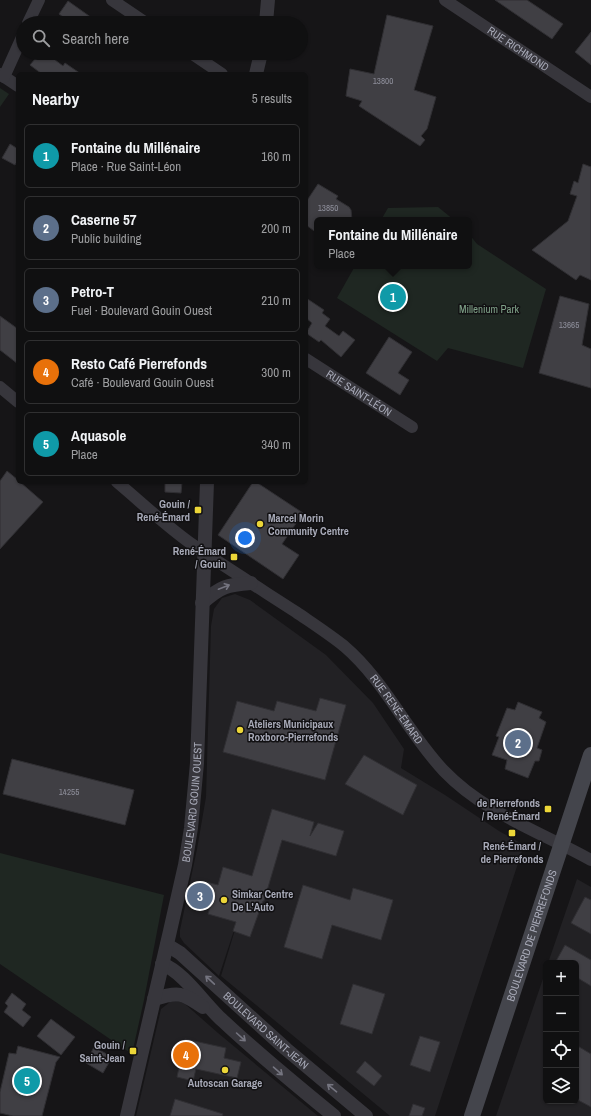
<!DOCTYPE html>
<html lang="en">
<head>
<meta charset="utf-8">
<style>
	:root { --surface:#101011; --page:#19191a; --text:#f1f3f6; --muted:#9c9d9f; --line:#303031; --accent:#8c9099 }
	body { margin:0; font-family:"Archivo Narrow",sans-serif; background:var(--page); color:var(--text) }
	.controls { position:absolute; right:12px; bottom:12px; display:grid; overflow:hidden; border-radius:6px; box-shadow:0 1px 3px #0004 }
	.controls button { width:36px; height:36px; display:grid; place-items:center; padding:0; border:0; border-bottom:1px solid var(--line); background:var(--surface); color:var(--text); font:20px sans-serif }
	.you { position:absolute; left:245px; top:538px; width:14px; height:14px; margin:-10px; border:3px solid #fff; border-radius:50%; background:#1a73e8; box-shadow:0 0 0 6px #1a73e833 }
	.badge { display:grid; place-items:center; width:26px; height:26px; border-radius:50%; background:var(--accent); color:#fff; font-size:13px; font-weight:700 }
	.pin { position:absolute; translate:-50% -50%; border:2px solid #fff; box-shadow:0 1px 4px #0006 }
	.popup { position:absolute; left:314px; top:217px; width:158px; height:52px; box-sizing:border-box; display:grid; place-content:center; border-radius:6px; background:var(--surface); filter:drop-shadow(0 1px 3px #0005); font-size:13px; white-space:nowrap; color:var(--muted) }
	.popup b { font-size:15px; color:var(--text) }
	.popup::after { content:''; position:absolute; left:50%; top:100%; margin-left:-8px; border:8px solid transparent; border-top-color:var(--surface) }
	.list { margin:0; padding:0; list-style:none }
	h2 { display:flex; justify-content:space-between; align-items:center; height:52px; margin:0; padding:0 16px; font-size:17px }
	h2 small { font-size:13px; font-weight:400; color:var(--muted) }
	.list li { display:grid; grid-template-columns:26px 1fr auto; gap:12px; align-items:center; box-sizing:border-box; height:64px; margin:0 8px 8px; padding:0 8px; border:1px solid var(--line); border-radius:6px }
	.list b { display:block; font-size:15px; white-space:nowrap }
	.list p { margin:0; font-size:13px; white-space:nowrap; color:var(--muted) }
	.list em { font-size:13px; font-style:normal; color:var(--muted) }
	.icon { flex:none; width:22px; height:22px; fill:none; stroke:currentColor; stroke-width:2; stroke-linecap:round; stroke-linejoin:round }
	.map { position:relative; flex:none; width:591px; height:1116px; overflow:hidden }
	.search { position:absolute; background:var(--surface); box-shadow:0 1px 3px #0004; left:16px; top:16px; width:292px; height:44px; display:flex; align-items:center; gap:10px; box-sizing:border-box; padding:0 14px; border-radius:22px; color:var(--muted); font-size:15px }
	.panel { position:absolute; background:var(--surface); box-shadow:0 1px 3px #0004; left:16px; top:72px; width:292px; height:412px; border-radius:6px }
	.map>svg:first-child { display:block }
</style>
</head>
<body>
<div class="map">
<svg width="591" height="1116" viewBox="0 0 591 1116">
	<rect width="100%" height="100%" fill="#161517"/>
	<!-- built -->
	<g fill="#222124">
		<polygon points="235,594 250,600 326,655 373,703 404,749 401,768 445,795 499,831 524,845 435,1116 390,1116 221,976 244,900 219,976 184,943 180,937 180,930 197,849 206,797 211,626 214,609 222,598"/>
		<polygon points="577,879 591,887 591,1116 496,1116 546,970 546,1101 576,1101 576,963 548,963"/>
		<polygon points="179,1001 185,1004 218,1033 318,1116 136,1116 161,1009 170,1002"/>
	</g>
	<!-- green -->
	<g fill="#1f2722">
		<polygon points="0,88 9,94 0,107"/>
		<polygon points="438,207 454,220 381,220 388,208"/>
		<polygon points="469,234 477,244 546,289 523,368 448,348 437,361 337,298 355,266 469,266"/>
		<polygon points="0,853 164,895 144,1000 132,1054 0,964"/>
	</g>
	<!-- building -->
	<g fill="#403f44" stroke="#302f33">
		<polygon points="495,0 527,0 563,24 552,39"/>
		<polygon points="68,1 99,23 72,23 59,14"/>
		<polygon points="387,15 433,26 414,90 436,97 427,129 421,136 425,140 420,146 359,106 362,101 346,96 350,69 374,74"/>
		<polygon points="591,32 591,65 575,52"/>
		<polygon points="40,53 46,53 63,66 65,63 81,74 42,74 30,65"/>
		<polygon points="10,144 18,149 18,160 15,165 2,158"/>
		<polygon points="583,164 591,167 591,280 580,275 576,280 532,250 568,221 577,196 570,194 574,181 578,183"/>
		<polygon points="318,184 338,196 336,199 349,207 351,210 352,220 317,220 317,233 306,225 306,202"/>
		<polygon points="560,296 589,304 582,345 591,349 591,388 539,373"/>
		<polygon points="306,298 324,310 322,313 330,319 325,326 339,336 343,331 355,340 341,357 321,340 319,342 306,333 312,323 306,318"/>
		<polygon points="0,316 18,329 18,364 0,350"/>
		<polygon points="389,337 412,352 398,373 409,380 400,395 366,373"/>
		<polygon points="7,471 18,480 18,482 20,482 43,502 0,549 0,481"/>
		<polygon points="165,482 182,482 181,493 165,492"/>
		<polygon points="253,482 256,482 303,513 282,544 299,555 283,579 218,535"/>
		<polygon points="320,698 346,705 325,780 223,752 237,701 274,711 277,701 316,711"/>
		<polygon points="518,702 542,712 539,718 546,722 537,748 542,750 539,761 535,761 528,778 505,769 507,760 492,755 499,737 496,736 507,708 515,710"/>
		<polygon points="364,755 417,785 403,815 345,784"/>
		<polygon points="12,759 134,790 125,825 3,794"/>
		<polygon points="272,809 314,822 310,836 318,823 344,831 336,856 282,840 264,901 263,901 250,937 233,931 236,922 208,914 211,904 200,901 206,882 218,885 223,867 252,876"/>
		<polygon points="303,885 350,900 353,888 393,900 381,940 332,925 322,959 284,947"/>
		<polygon points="585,897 591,900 591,934 571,923"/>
		<polygon points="565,945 591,960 591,986 576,977 576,963 555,963"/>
		<polygon points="353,984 385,994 372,1034 340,1024"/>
		<polygon points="12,993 26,1004 22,1010 31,1017 23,1027 4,1012 8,1006 5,1003"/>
		<polygon points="51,1019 75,1037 61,1055 37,1036"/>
		<polygon points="420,1036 440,1042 430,1072 410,1065"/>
		<polygon points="185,1039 226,1048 224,1058 241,1062 237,1078 196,1069 193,1081 177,1077"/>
		<polygon points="576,1045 591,1054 591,1107 576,1099"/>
		<polygon points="18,1046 60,1057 56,1062 42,1116 13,1116 0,1113 0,1092 9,1053 16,1054"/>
		<polygon points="94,1047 112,1057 103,1073 86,1063"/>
		<polygon points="365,1061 382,1076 374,1086 356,1072"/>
		<polygon points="175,1099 223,1114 222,1116 170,1116"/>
		<polygon points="413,1104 425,1108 422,1116 409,1116"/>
	</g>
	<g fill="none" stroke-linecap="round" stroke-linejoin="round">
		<!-- minor -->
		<g stroke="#37363c" stroke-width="12">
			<polyline points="112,0 146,23"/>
			<path id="s1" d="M 445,0 L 591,97"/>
			<polyline points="28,23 39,0"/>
			<polyline points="191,53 222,74"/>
			<polyline points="0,74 18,86"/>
			<polyline points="4,77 23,35"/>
			<path id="s2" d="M 306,359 L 412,427"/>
			<polyline points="0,387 18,402"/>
			<path id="s3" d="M 117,482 C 142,503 166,526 193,545 C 227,568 262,590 296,612 C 312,623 329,634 344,646 C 385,681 407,732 444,771 C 484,813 541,832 591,860"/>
		</g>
		<!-- tertiary -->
		<g stroke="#37363c" stroke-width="14">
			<polyline points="266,23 268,0"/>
			<polyline points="256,74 261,53"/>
			<path d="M 202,603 C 221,586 227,585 251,583"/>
			<path id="s4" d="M 167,945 L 180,953 L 286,1049 L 366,1116"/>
			<path d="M 162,964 C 184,972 205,1005 222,1020 C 258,1054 296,1085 334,1116"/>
			<path d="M 154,999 C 179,991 182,993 203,1007"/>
			<path id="s5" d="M 127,1116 L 170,931 L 185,865 L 191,828 L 197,763 L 207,482"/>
		</g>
		<!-- secondary -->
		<path stroke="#44454c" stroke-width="16" id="s6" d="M 472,1116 L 591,755"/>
	</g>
	<!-- one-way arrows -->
	<defs><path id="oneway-shaft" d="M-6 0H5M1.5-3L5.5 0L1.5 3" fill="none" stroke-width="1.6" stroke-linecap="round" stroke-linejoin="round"/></defs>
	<g stroke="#757580">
		<use href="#oneway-shaft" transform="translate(224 587) rotate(-21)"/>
		<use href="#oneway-shaft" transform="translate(210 980) rotate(-137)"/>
		<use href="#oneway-shaft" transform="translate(241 1037) rotate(42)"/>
		<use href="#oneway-shaft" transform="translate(278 1071) rotate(41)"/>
		<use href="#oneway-shaft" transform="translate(332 1088) rotate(-140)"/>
	</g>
	<!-- markers -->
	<g fill="#ecd638" stroke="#111012" stroke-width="1.5">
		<rect x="194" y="506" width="8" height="8" rx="2"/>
		<circle cx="260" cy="524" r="4"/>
		<rect x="230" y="553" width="8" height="8" rx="2"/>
		<circle cx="240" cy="730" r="4"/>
		<rect x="544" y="805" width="8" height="8" rx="2"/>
		<rect x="508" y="829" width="8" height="8" rx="2"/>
		<circle cx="224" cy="900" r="4"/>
		<rect x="129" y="1047" width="8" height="8" rx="2"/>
		<circle cx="225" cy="1070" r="4"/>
	</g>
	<g text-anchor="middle" stroke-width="3" stroke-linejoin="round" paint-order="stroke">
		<!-- number labels -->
		<g font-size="9" fill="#8d8e9a">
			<text x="383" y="84">13800</text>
			<text x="328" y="211">13850</text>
			<text x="569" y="328">13665</text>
			<text x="69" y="795">14255</text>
		</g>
		<!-- street labels -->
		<g font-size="11" fill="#a7a9b7" stroke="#111012">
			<text dy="4" stroke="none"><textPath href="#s1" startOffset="88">RUE RICHMOND</textPath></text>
			<text dy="4" stroke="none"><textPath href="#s2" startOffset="63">RUE SAINT-LÉON</textPath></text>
			<text dy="4" stroke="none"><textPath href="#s3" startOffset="363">RUE RENÉ-ÉMARD</textPath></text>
			<text dy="4" stroke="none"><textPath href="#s5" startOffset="321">BOULEVARD GOUIN OUEST</textPath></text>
			<text dy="4" stroke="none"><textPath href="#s6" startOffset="190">BOULEVARD DE PIERREFONDS</textPath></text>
			<text dy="4" stroke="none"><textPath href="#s4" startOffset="131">BOULEVARD SAINT-JEAN</textPath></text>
		</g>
		<!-- park labels -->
		<g font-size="11" fill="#7fa188" stroke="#111012">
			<text x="489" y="313">Millenium Park</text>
		</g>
		<!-- poi labels -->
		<g font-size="11" font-weight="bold" fill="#a7a9b7" stroke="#111012" text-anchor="end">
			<text x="190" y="508">Gouin /<tspan x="190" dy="13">René-Émard</tspan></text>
			<text x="268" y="522" text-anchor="start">Marcel Morin<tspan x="268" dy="13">Community Centre</tspan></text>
			<text x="226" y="555">René-Émard<tspan x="226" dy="13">/ Gouin</tspan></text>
			<text x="248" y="728" text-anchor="start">Ateliers Municipaux<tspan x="248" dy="13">Roxboro-Pierrefonds</tspan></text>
			<text x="540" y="807">de Pierrefonds<tspan x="540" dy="13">/ René-Émard</tspan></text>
			<text x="512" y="850" text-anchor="middle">René-Émard /<tspan x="512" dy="13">de Pierrefonds</tspan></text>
			<text x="232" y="898" text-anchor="start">Simkar Centre<tspan x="232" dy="13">De L'Auto</tspan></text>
			<text x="125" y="1049">Gouin /<tspan x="125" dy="13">Saint-Jean</tspan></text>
			<text x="225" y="1087" text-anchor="middle">Autoscan Garage</text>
		</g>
	</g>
</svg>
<div class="controls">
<button>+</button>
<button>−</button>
<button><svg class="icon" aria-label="locate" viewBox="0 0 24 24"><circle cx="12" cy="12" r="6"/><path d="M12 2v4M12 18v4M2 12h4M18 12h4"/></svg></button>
<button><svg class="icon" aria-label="layers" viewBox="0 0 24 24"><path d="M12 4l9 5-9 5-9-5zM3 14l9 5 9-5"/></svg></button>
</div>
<div class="you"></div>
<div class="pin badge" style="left:393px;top:297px;background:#0f9aa8">1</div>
<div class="popup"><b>Fontaine du Millénaire</b>Place</div>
<div class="pin badge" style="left:518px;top:743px;background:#5c6f8a">2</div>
<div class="pin badge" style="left:200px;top:896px;background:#5c6f8a">3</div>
<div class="pin badge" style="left:186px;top:1055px;background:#e8710a">4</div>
<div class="pin badge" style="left:27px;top:1081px;background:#0f9aa8">5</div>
<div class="search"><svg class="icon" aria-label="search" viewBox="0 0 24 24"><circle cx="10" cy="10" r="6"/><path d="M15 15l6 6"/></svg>Search here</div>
<section class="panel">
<h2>Nearby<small>5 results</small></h2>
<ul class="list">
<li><span class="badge" style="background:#0f9aa8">1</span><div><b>Fontaine du Millénaire</b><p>Place · Rue Saint-Léon</p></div><em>160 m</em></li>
<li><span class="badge" style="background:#5c6f8a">2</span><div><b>Caserne 57</b><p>Public building</p></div><em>200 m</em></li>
<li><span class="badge" style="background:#5c6f8a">3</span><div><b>Petro-T</b><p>Fuel · Boulevard Gouin Ouest</p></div><em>210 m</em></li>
<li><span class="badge" style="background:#e8710a">4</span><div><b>Resto Café Pierrefonds</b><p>Café · Boulevard Gouin Ouest</p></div><em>300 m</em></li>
<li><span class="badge" style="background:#0f9aa8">5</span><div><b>Aquasole</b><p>Place</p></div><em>340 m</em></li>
</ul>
</section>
</div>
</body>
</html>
